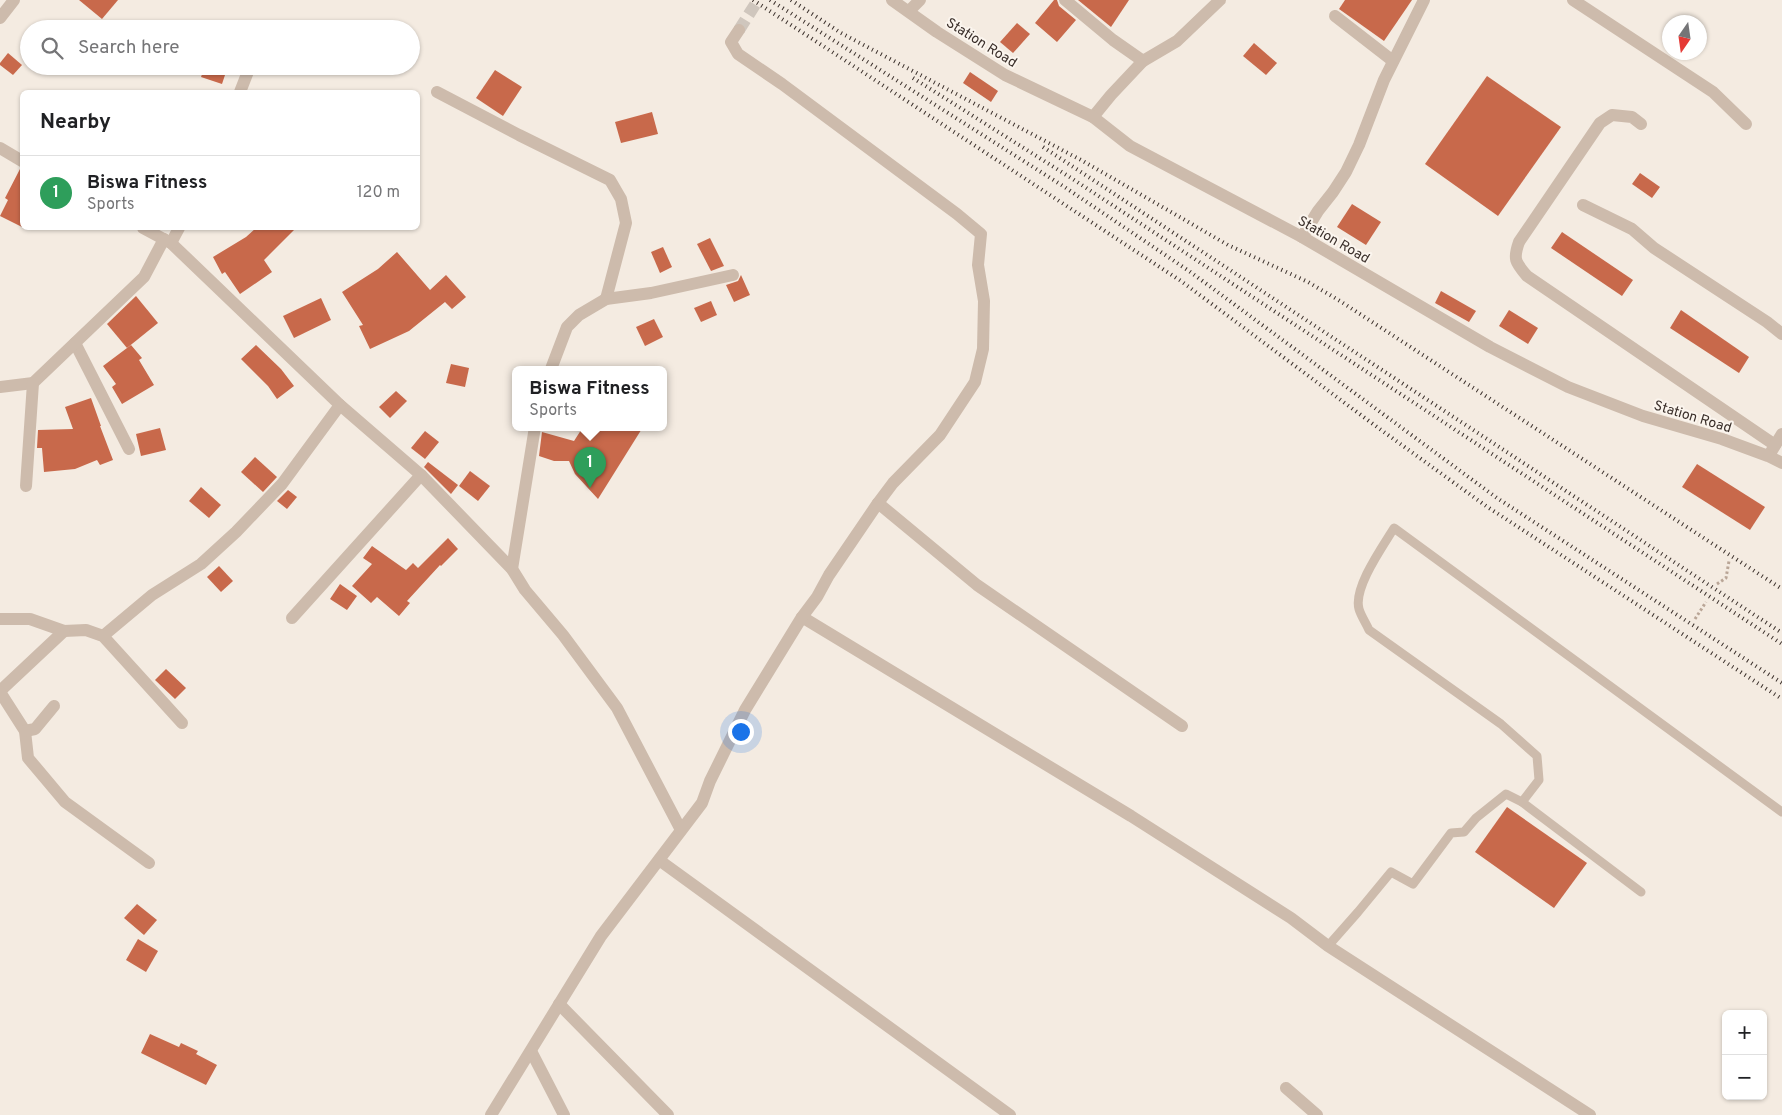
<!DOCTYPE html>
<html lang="en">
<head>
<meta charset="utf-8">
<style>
	:root { --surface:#fff; --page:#f2f2f2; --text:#202124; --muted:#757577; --line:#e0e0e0; --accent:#0f766e }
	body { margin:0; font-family:Overpass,sans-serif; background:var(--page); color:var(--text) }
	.controls { position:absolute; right:15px; bottom:15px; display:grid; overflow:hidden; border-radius:8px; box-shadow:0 1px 4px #0004 }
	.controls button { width:45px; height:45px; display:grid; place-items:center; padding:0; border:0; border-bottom:1px solid var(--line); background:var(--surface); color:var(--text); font:25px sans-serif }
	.compass { position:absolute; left:1662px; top:15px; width:45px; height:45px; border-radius:50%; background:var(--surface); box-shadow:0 1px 4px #0004; rotate:193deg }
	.you { position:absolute; left:740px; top:731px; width:18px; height:18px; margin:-12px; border:4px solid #fff; border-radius:50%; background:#1a73e8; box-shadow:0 0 0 8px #1a73e833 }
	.badge { display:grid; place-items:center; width:32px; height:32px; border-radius:50%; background:var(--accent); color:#fff; font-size:16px; font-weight:700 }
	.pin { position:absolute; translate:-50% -41px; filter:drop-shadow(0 1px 2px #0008) }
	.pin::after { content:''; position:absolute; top:26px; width:18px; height:15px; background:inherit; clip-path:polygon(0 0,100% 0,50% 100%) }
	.popup { position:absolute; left:512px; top:366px; width:155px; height:65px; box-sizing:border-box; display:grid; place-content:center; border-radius:8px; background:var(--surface); filter:drop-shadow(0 1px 4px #0005); font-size:16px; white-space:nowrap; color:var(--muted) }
	.popup b { font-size:19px; color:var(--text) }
	.popup::after { content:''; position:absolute; left:50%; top:100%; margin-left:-10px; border:10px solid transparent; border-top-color:var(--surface) }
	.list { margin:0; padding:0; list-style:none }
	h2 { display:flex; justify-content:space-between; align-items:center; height:65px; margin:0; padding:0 20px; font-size:21px }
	h2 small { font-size:16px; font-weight:400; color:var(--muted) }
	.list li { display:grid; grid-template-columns:32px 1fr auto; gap:15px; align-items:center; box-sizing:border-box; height:75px; padding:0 20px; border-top:1px solid var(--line) }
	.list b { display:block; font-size:19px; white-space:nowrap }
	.list p { margin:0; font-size:16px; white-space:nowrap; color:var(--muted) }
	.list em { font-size:16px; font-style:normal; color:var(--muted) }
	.icon { flex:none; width:28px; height:28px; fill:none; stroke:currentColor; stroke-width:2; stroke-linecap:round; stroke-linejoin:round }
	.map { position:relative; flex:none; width:1782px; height:1115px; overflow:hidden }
	.search { position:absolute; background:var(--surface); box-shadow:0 1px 4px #0004; left:20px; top:20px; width:400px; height:55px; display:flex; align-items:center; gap:12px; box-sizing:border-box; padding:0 18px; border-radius:28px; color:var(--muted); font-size:19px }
	.panel { position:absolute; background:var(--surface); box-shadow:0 1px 4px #0004; left:20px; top:90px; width:400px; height:140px; border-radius:8px }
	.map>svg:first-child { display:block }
</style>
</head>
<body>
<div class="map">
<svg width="1782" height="1115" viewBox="0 0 1782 1115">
	<rect width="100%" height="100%" fill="#f4ebe1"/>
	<!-- building -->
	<g fill="#c8694b">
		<polygon points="79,0 118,0 102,19"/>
		<polygon points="1054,0 1057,0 1059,6 1076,20 1057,42 1035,23"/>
		<polygon points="1078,0 1129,0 1111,27"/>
		<polygon points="1345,0 1412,0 1384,41 1339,9"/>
		<polygon points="1017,23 1030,34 1013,53 1000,42"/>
		<polygon points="1254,43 1277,63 1266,75 1243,56"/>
		<polygon points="8,53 22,65 13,75 0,65 0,63"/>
		<polygon points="205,66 228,66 222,84 201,77"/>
		<polygon points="495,70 522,87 503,116 476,98"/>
		<polygon points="970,72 998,91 991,102 963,83"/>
		<polygon points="1487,76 1561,127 1498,216 1425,164"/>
		<polygon points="652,112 658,134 621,143 615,122"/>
		<polygon points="20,169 22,169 22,227 0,216 8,200 5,198"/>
		<polygon points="1640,173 1660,187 1652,198 1632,184"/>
		<polygon points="1352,204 1381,222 1366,245 1337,227"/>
		<polygon points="256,228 296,228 264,260 272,272 240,294 225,272 222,274 213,257 246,237"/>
		<polygon points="1562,232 1633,280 1622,296 1551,248"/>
		<polygon points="710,238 724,266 711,271 697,244"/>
		<polygon points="663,247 672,267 660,273 651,252"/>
		<polygon points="397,252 430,290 446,275 466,297 452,309 445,302 409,331 370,349 359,326 363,325 342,292 378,269"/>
		<polygon points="741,275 750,295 734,302 726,285 738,281"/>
		<polygon points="1441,291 1476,311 1469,322 1435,303"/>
		<polygon points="136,296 158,323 127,348 107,324"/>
		<polygon points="321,298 331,320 294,338 283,316"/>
		<polygon points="711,301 717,315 701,322 694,308"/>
		<polygon points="1509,310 1538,328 1528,344 1499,326"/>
		<polygon points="1681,310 1749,357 1739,373 1670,328"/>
		<polygon points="654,319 663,337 645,346 636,327"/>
		<polygon points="131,345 142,358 139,360 154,385 122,404 112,387 116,384 103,366"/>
		<polygon points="256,345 281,369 294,386 277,399 268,386 241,359"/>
		<polygon points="451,364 469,368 465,387 446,383"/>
		<polygon points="396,391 407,401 390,418 379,407"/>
		<polygon points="91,398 101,426 100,426 113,460 100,465 97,460 75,469 44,472 42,448 37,448 38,430 73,429 65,407"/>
		<polygon points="583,427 643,427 598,499 575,474 569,461 554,461 539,456 542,432 574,441"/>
		<polygon points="160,428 166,450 141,456 136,434"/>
		<polygon points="425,431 439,442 425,459 411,448"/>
		<polygon points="255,457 277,477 263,492 241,472"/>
		<polygon points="428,462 458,485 451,494 424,467"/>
		<polygon points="1697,464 1765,507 1750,530 1682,487"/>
		<polygon points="470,471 490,486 478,501 459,486"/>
		<polygon points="201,487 221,505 209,518 189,501"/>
		<polygon points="288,490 297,497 287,509 277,501"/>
		<polygon points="448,538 458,549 441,566 440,565 407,601 410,603 399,616 377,597 371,603 352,586 372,564 363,558 372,546 406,570 413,563 418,568"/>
		<polygon points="219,566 233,581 221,592 207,577"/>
		<polygon points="340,584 357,596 347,610 330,599"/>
		<polygon points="166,669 186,688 175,699 155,680"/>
		<polygon points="1507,807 1587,863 1554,908 1475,852"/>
		<polygon points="137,904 157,920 144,935 124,918"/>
		<polygon points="138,939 158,951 146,972 126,960"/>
		<polygon points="150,1034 179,1047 181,1043 198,1051 196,1054 217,1065 206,1085 141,1053"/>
	</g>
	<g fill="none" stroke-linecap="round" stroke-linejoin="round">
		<!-- minor-tunnel -->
		<polyline stroke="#cfc6bd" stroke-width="12" stroke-dasharray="12 6" stroke-linecap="butt" points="739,30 758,0"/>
		<!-- path -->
		<g stroke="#b9a596" stroke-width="3" stroke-dasharray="2.5 2.5" stroke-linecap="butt">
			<polyline points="1717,584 1726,578 1729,561"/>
			<polyline points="1695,619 1706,602"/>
		</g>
		<!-- service -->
		<g stroke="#cdbbac" stroke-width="9">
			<path d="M 1522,802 L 1539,780 L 1537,756 L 1501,724 L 1369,630 C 1366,623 1361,616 1359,609 C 1353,588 1383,546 1394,528 L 1782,812"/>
			<polyline points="1328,946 1358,912 1391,872 1413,884 1451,833 1464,832 1476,818 1506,794 1522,802 1641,892"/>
		</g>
		<!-- minor -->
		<g stroke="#cdbbac" stroke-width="12">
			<polyline points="1065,0 1113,40 1143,61"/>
			<polyline points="1573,0 1713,92 1746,124"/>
			<polyline points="909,11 920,0"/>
			<polyline points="1335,16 1393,61"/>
			<polyline points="0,18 14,0"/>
			<polyline points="240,92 249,69"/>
			<polyline points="437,92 519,135 610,180 621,199 626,223 606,299"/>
			<polyline points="1093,117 1111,95 1143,61 1177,41 1220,0"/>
			<path d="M 1641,124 L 1632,117 L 1612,115 L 1600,123 L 1519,242 C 1513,259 1515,262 1527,276 L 1775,445"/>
			<polyline points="0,148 22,161"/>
			<polyline points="1583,205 1632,229 1654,248 1767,322 1782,334"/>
			<polyline points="143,228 171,243 340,405 421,475 512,569 525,590 563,635 617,708 681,830"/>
			<polyline points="1302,237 1318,211 1333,192 1346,172 1359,145 1384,80 1424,0"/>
			<polyline points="171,243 179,228"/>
			<polyline points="75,343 129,449"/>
			<polyline points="551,369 567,327 579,315 606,299 651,293 733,275"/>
			<polyline points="0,387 33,383 144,277 164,239"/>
			<polyline points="1771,452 1782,434"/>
			<polyline points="26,486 33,383"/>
			<polyline points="878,503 977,585 1182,726"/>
			<polyline points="512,569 535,427"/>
			<polyline points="802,617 1131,816 1291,918 1328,946 1590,1115"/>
			<polyline points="292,618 421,475"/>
			<polyline points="0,619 30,619 64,631 86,630 103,636 182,723"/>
			<polyline points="103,636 152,595 201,564 236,532 282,484 340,405"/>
			<polyline points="0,691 64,631"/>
			<polyline points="0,692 25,731 28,758 65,802 149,863"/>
			<polyline points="25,731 35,729 54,706"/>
			<polyline points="659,860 1010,1115"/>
			<polyline points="559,1004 668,1115"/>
			<polyline points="531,1051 564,1115"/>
			<polyline points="1286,1088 1317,1115"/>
			<polyline points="491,1115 601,936 702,803 710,781 745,710 802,617 817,597 829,575 878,503 893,483 940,435 975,382 983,349 984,301 978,265 981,234 957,214 782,84 738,54 731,42 739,30"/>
		</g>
		<!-- tertiary -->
		<polyline stroke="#cdbbac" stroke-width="12" points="892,0 937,32 1005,75 1093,117 1130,146 1302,237 1490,347 1568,387 1643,416 1722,439 1768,456 1782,463"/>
		<!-- rail -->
		<g stroke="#3b302b" stroke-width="4" stroke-dasharray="1 4" stroke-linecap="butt">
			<polyline points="753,0 1181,281 1377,427 1486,506 1782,699"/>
			<polyline points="770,0 1063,186 1189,271 1497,498 1782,683"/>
			<polyline points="791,0 841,33 1081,160 1228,245 1308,282 1340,301 1782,589"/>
			<polyline points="913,78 1068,176 1782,644"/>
			<polyline points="1043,147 1782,633"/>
		</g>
	</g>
	<g text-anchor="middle" stroke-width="4" stroke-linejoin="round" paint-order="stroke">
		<!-- street labels -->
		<g font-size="14" fill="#3b302b" stroke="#fbf5ee">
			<text transform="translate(982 42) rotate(32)" y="5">Station Road</text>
			<text transform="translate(1334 239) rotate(30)" y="5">Station Road</text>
			<text transform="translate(1693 416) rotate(17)" y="5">Station Road</text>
		</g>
	</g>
</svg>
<div class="controls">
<button>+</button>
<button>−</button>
</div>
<svg class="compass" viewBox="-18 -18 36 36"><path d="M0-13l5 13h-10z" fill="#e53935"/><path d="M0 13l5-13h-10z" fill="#757577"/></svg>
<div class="you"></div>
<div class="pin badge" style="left:590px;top:488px;background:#2e9e5b">1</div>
<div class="popup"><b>Biswa Fitness</b>Sports</div>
<div class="search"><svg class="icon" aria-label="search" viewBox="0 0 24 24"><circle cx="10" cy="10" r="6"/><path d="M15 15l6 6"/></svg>Search here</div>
<section class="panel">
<h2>Nearby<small></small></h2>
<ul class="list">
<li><span class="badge" style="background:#2e9e5b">1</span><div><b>Biswa Fitness</b><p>Sports</p></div><em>120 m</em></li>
</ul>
</section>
</div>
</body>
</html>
